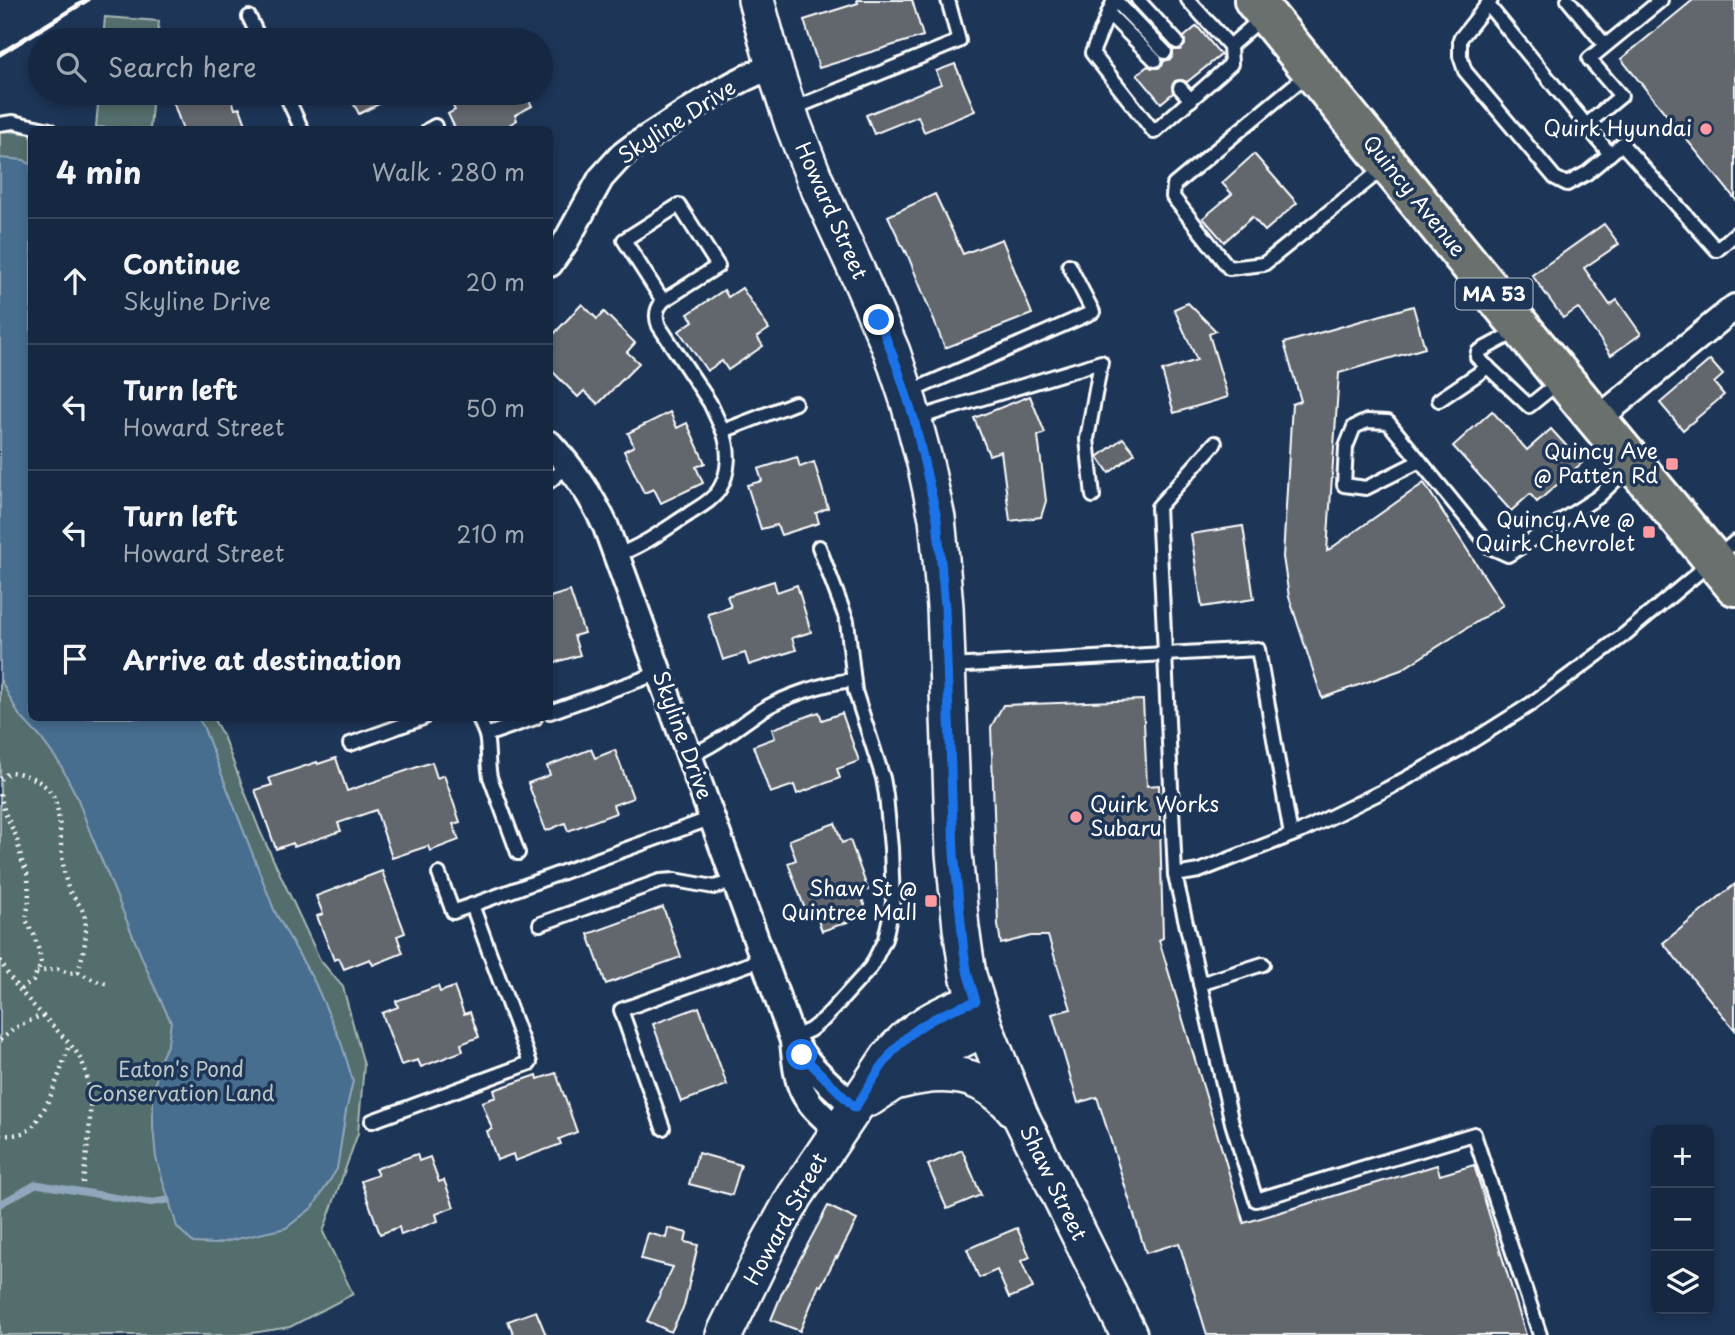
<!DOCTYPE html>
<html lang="en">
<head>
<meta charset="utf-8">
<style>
	:root { --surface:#162841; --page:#23344c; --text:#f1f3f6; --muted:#9ea6b1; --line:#35445a }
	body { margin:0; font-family:"Playpen Sans",sans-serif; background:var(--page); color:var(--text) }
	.controls { position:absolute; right:21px; bottom:21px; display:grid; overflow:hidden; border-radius:10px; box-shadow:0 4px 10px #0003 }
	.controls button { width:63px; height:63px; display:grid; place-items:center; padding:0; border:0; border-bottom:2px solid var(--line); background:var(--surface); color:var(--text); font:35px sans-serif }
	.stop { position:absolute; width:21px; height:21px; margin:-16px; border:5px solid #1a73e8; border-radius:50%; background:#fff }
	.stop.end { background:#1a73e8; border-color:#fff; box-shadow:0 2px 7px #0008 }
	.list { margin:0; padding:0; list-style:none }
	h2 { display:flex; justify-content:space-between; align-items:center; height:91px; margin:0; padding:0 28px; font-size:30px }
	h2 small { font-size:23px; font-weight:400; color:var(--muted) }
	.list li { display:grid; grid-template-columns:46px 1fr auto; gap:21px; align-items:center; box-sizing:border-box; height:126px; padding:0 28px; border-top:2px solid var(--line) }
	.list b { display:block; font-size:26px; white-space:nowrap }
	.list p { margin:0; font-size:23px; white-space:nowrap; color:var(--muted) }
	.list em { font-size:23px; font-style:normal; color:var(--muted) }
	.icon { flex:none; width:38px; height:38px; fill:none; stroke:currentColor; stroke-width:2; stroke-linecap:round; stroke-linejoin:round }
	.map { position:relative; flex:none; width:1735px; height:1335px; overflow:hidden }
	.search { position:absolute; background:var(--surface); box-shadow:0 4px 10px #0003; left:28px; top:28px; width:525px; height:77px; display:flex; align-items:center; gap:18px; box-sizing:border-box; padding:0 24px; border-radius:38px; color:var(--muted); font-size:26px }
	.panel { position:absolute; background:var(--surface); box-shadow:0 4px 10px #0003; left:28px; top:126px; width:525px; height:595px; border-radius:10px }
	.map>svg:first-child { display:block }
</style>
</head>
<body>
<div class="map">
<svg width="1735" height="1335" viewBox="0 0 1735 1335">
	<rect width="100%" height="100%" fill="#1d3557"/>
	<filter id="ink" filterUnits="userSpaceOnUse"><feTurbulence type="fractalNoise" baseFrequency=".0143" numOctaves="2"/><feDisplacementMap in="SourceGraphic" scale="14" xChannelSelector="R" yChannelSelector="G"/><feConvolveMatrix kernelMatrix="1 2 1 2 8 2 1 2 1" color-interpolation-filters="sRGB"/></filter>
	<g filter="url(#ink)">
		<!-- green -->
		<g fill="#526e6c" stroke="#a8b6b6" stroke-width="2">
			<polygon points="105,17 159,21 157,40 103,40"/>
			<polygon points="99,93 153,93 150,129 96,127"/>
			<polygon points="0,130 31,134 32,718 213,718 223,736 260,831 320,960 343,987 364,1065 358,1133 323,1232 353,1294 290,1327 239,1335 0,1335"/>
		</g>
		<!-- water -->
		<polygon fill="#476d8f" stroke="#91a7bc" stroke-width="2" points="0,158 24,160 31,165 32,718 198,718 203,726 275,912 315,983 341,1042 353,1081 346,1111 337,1169 313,1207 286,1228 215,1244 193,1243 177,1227 156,1158 153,1127 153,1095 159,1063 168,1043 171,1022 152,982 90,832 77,797 60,764 40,737 19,715 0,679"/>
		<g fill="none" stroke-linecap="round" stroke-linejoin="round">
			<!-- stream -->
			<polyline stroke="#91a7bc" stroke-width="7" points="0,1204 36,1184 148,1203 168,1200"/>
		</g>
		<!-- building -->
		<g fill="#62666d" stroke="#fff" stroke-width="2">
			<polygon points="857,0 912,0 923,36 819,68 804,20 858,3"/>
			<polygon points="1693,0 1735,0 1735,199 1621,59"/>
			<polygon points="1197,26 1221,55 1187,82 1182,80 1175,81 1172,86 1173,93 1161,103 1137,74 1148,66 1152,68 1158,68 1162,66 1164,61 1171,59 1173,55 1173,50 1180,50 1185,45 1184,37"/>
			<polygon points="955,64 975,111 924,132 918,116 874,134 866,115 941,84 936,71"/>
			<polygon points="170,93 230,93 235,109 240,108 248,130 183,130"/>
			<polygon points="348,93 401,93 359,114"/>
			<polygon points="446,93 525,93 532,106 515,115 517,120 501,130 456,130 448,114 455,110"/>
			<polygon points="1254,154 1297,203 1265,231 1252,217 1224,242 1203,218 1232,194 1222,183"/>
			<polygon points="935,194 963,254 1002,239 1032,314 945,348 906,251 905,252 888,216"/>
			<polygon points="1604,224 1619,244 1584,268 1610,305 1617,300 1641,334 1611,355 1578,308 1563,318 1532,275"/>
			<polygon points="742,288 769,329 757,337 763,346 728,370 722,361 707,371 679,331 693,321 688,314 724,290 728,297"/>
			<polygon points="1188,303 1216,331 1209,334 1228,397 1174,413 1162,371 1197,360 1174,309"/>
			<polygon points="582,304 597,319 604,312 635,343 627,352 639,363 598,404 584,391 578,397 550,369 550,338"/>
			<polygon points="1413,306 1425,348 1339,373 1327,551 1424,483 1503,605 1401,670 1322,698 1289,597 1283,557 1292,404 1301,401 1284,343"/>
			<polygon points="1710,360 1723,375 1714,383 1724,395 1683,430 1660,403"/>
			<polygon points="1030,396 1045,433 1038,436 1046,501 1041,517 1010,521 1001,451 989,455 974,418"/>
			<polygon points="1492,411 1527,450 1551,429 1582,463 1537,502 1530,494 1511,511 1453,446"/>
			<polygon points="670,412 677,428 687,423 705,463 696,467 703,483 661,503 654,489 644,493 624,451 634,446 628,433"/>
			<polygon points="1123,438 1135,453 1109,473 1098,457"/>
			<polygon points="797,457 800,467 814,462 828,508 816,513 819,523 781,535 777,525 761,529 747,485 762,481 758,469"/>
			<polygon points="1243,526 1254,599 1202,607 1191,534"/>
			<polygon points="774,581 777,592 797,585 811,632 792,638 796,650 749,665 745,653 723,660 708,614 731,607 727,596"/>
			<polygon points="570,591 584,633 574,636 580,655 550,664 550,597"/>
			<polygon points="1143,700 1147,786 1159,785 1163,938 1159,940 1244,1223 1437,1165 1440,1175 1474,1165 1526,1335 1207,1335 1179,1243 1146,1253 1097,1097 1078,1103 1052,1014 1071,1009 1048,936 1031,936 1001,944 998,925 991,727 1003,705"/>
			<polygon points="819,712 822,720 842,713 859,761 837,769 840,778 797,794 794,785 770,793 753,746 775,738 772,729"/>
			<polygon points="591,749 595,758 615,750 633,798 613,805 616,813 568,831 565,823 546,831 528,783 550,775 547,766"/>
			<polygon points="336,758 347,791 432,762 437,778 444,775 460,822 453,824 459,840 430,851 428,846 392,858 376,810 338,823 341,831 294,847 293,843 276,849 255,790 272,785 269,778 317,762 318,764"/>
			<polygon points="835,823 842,843 850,840 868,890 860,893 868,915 822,931 814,910 806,912 788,863 796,860 789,840"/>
			<polygon points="382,871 405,933 397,936 403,953 373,965 370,959 344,969 339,958 334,960 317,916 323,914 316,896"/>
			<polygon points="1735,884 1735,1030 1663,943"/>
			<polygon points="663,907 681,957 606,984 588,934"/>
			<polygon points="438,986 440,992 454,987 464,1014 470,1012 479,1037 461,1044 463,1051 421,1067 418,1060 401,1065 382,1013 398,1007 396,1001"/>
			<polygon points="699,1007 727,1085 681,1102 653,1024"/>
			<polygon points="556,1073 577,1132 559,1139 561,1144 515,1161 513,1154 497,1160 487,1131 492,1129 482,1102 496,1097 494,1090 537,1075 538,1079"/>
			<polygon points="962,1150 981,1195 947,1209 928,1165"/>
			<polygon points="698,1153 741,1165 732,1195 689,1184"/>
			<polygon points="417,1154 419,1161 430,1157 439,1182 444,1180 454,1207 436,1214 438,1221 401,1235 399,1227 380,1234 361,1181 378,1175 375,1169"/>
			<polygon points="828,1206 857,1220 837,1258 836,1257 821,1286 819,1285 800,1331 771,1320 782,1293"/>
			<polygon points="668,1228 687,1233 685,1242 698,1245 684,1306 671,1332 647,1321 673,1267 641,1259 648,1233 666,1238"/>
			<polygon points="1017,1228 1030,1257 1021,1261 1033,1288 1009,1298 997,1270 979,1278 967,1249"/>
			<polygon points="536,1311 546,1335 514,1335 508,1321"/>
		</g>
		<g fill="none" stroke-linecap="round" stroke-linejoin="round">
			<defs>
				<g id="lane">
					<polyline points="1114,0 1092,53 1154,132 1231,64 1230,46 1188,0"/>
					<polyline points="1115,0 1165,52"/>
					<polyline points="1138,0 1177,42"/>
					<polyline points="1491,0 1460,39 1460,56 1465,71 1555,178 1567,184 1587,173 1622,144 1717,250 1735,234"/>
					<polyline points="1568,0 1605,45"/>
					<polyline points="1488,5 1610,154"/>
					<polyline points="1108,13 1155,60"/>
					<polyline points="249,17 260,40"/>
					<polyline points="1230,46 1264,16"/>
					<polyline points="1309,73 1174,185 1173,197 1229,268 1264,264 1386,166"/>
					<polyline points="1180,88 1191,100"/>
					<polyline points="285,93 302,130"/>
					<polyline points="792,109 959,41 948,0"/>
					<polyline points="0,124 13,122 50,130"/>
					<polyline points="1586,125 1621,96 1589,59 1661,0"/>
					<polyline points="428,130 435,126"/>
					<polygon points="679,205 718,266 663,301 624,240"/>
					<path d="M 663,301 C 656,309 655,316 659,326 L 710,403 L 723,431 L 795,403"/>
					<polyline points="1517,331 1478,352 1477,357 1529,406 1560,381"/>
					<polyline points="907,393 1093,312 1069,265"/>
					<polyline points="1439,400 1488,367"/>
					<polyline points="914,419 1101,362 1087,439 1093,496"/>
					<polyline points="1215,443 1158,507 1165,654 1258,649 1291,835"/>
					<polyline points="1420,461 1366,488 1344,485 1346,447 1354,427 1367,421 1388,422 1490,547 1508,555 1598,497 1630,466"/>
					<polyline points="550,481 568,465"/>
					<path d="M 617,555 C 643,546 665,529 689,514 C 699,507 712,501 719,490 C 730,472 730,450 723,431"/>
					<polyline points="950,666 1165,654 1175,875 1199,871 1302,831 1387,789 1463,747 1531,704 1624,635 1735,542"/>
					<polyline points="550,712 659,673"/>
					<polyline points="479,718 486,735 535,718"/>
					<path d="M 486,735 C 489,749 487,763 490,777 L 518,853"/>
					<polyline points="350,744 423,718"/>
					<path d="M 689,756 C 716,745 736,728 759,712 C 783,696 825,683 853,680"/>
					<polyline points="439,874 453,912 712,818"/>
					<polyline points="1175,875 1232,1123 1256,1200 1474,1134 1540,1335"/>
					<polyline points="540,924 660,881 675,880 714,887 735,881"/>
					<polyline points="1200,984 1263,964"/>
					<polyline points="792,1038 810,1030 824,1019 871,967 885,939 893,903 891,848 886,795 883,778 855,691 847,621 819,547"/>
					<polyline points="372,1121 530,1063 472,905"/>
					<polyline points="663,1128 621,1010 763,959"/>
				</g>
				<g id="street">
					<path d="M 550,264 L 566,241 L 601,178 L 622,155 L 634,146 C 678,119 725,83 774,66"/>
					<polyline points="1597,420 1735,307"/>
					<path d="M 550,444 C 573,469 592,496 606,527 L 792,1038 C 806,1066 833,1086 855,1108"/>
					<path d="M 793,1042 C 798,1091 800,1097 838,1130"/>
				</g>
				<g id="secondary">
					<polyline points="756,0 774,66 793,124 815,180 859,276 892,352 909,403 925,463 937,518 941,559 945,607 954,853 961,928 968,975 985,1028 1020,1115 1129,1335"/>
					<path d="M 899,1081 C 946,1068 983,1072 1016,1111"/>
					<polyline points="870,1098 946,1047 985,1028"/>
					<path d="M 724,1335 L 769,1243 L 795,1196 L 888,1058 C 911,1028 941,1013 976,1001"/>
				</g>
				<polyline id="primary" points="1254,0 1563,379 1735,586"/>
			</defs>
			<!-- lane casing -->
			<use href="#lane" stroke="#fff" stroke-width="18"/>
			<!-- street casing -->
			<use href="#street" stroke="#fff" stroke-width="30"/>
			<!-- secondary casing -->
			<use href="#secondary" stroke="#fff" stroke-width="40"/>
			<!-- primary casing -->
			<use href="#primary" stroke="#fff" stroke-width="44"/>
			<!-- path -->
			<g stroke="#fff" stroke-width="4.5" stroke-dasharray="2 5" stroke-linecap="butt">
				<path d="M 0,779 L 10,772 C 25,773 43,781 52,794 C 61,807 60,846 63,863 C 64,872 66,883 69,890 C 74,900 83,906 85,918 C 88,937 83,954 78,972 L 69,973 L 58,969 L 37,972"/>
				<polyline points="0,794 5,813 16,836 22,861 28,876 29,900 26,920 34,935 39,951 41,964 33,981 20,990"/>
				<path d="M 0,960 C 13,986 34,1006 54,1027 C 63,1037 75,1048 81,1060 C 98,1094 87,1147 83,1183"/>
				<path d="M 78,972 C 88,977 99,984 110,983"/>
				<polyline points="0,1040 15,1028 42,1015"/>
				<path d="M 0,1135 C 8,1136 20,1135 27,1131 C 46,1118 62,1067 69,1045"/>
			</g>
			<!-- lane -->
			<use href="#lane" stroke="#1d3557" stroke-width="12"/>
			<!-- street -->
			<use href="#street" stroke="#1d3557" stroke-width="24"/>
			<!-- secondary -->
			<use href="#secondary" stroke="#1d3557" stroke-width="35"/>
			<!-- primary -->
			<use href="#primary" stroke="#6b706d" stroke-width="38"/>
			<!-- rail -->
			<polyline stroke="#fff" stroke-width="5" points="0,54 87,0"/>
		</g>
	</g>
	<g fill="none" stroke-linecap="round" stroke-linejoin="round" filter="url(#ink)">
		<!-- route -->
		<path stroke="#1a73e8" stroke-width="9" d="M 802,1055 L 855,1108 C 868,1088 880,1066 896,1048 C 917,1024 946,1011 976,1001 L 968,975 L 964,952 L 954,853 L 945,607 L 937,518 L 914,419 L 898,369 L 879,320"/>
	</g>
	<!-- markers -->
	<g fill="#ff9aa2" stroke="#1d3557" stroke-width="2.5">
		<circle cx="1706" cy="129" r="7"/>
		<rect x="1665" y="457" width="14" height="14" rx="3.5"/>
		<rect x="1642" y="525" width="14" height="14" rx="3.5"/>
		<circle cx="1076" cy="817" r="7"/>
		<rect x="924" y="894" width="14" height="14" rx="3.5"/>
	</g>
	<g text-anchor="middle" stroke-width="7" stroke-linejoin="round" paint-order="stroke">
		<!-- shield labels -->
		<rect fill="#1d3557" stroke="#bbc2cd" stroke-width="2" x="1455.5" y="278.5" width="77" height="31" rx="5"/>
		<g font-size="19" font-weight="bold" fill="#fff">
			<text x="1494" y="301">MA 53</text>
		</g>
		<!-- street labels -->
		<g font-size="21" fill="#fff" stroke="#1d3557">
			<text transform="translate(677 122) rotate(-33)" y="7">Skyline Drive</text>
			<text transform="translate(1414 196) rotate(51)" y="7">Quincy Avenue</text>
			<text transform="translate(831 211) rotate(66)" y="7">Howard Street</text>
			<text transform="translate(682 735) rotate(70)" y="7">Skyline Drive</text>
			<text transform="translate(1053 1183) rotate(64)" y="7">Shaw Street</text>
			<text transform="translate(786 1219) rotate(-61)" y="7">Howard Street</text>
		</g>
		<!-- poi labels -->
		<g font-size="21" fill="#fff" stroke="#1d3557" text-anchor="end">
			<text x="1692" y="136">Quirk Hyundai</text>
			<text x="1658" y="459">Quincy Ave<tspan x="1658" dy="24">@ Patten Rd</tspan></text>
			<text x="1635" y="527">Quincy Ave @<tspan x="1635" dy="24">Quirk Chevrolet</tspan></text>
			<text x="1090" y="812" text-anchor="start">Quirk Works<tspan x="1090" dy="24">Subaru</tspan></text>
			<text x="917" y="896">Shaw St @<tspan x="917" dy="24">Quintree Mall</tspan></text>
		</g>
		<!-- park labels -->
		<g font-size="21" fill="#bac5c4" stroke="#1d3557">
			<text x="181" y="1077">Eaton's Pond<tspan x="181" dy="24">Conservation Land</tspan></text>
		</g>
	</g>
</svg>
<div class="controls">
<button>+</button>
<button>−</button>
<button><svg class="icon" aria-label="layers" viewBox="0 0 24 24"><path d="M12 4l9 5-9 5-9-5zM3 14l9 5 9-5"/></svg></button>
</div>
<div class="stop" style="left:802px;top:1055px"></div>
<div class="stop end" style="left:879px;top:320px"></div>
<div class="search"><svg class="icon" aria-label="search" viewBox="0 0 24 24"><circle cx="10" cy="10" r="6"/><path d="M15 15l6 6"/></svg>Search here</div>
<section class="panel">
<h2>4 min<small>Walk · 280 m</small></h2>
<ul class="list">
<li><svg class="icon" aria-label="ahead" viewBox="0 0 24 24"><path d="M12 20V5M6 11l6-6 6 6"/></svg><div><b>Continue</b><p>Skyline Drive</p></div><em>20 m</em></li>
<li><svg class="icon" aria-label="left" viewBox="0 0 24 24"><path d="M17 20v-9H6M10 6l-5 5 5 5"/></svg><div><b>Turn left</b><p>Howard Street</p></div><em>50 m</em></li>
<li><svg class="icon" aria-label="left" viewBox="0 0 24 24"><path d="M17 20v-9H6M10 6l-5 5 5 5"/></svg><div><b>Turn left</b><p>Howard Street</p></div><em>210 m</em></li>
<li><svg class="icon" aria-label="arrive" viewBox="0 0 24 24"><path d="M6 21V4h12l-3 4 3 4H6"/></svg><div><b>Arrive at destination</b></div></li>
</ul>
</section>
</div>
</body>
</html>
